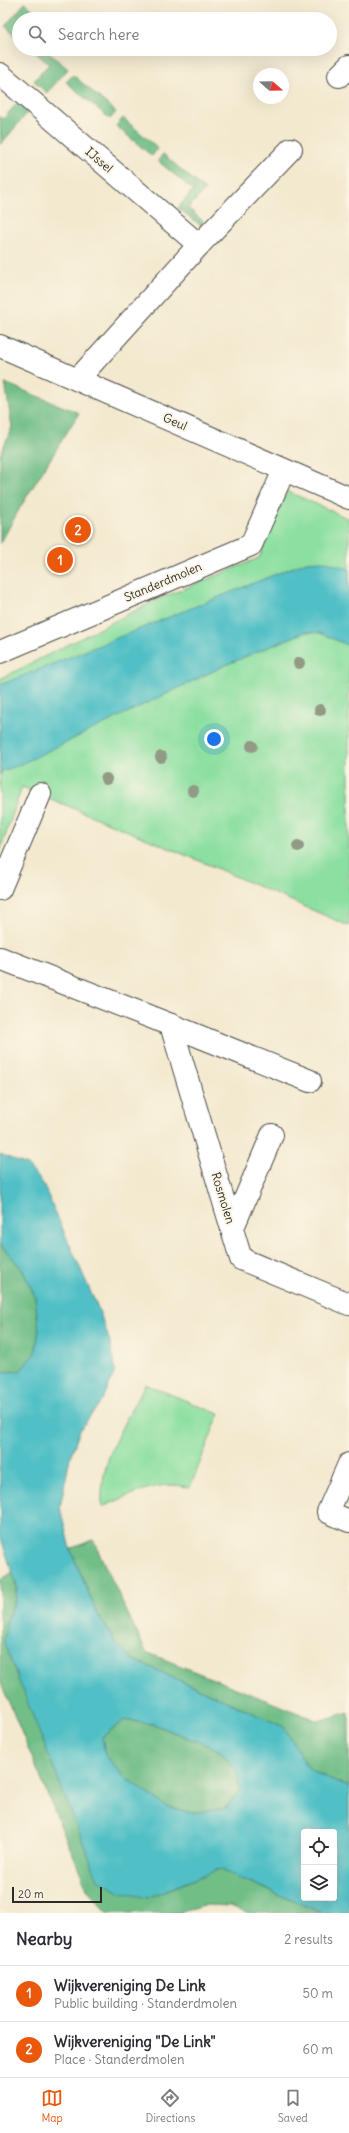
<!DOCTYPE html>
<html lang="en">
<head>
<meta charset="utf-8">
<style>
	:root { --surface:#fff; --page:#f7f7f7; --text:#2b2b33; --muted:#7c7c81; --line:#e1e1e2; --accent:#ea580c }
	body { margin:0; font-family:Delius,sans-serif; background:var(--page); color:var(--text) }
	.controls { position:absolute; right:12px; bottom:12px; display:grid; overflow:hidden; border-radius:4px; box-shadow:0 4px 16px #0002 }
	.controls button { width:36px; height:36px; display:grid; place-items:center; padding:0; border:0; border-bottom:1px solid var(--line); background:var(--surface); color:var(--text); font:20px sans-serif }
	.compass { position:absolute; left:253px; top:68px; width:36px; height:36px; border-radius:50%; background:var(--surface); box-shadow:0 4px 16px #0002; rotate:110deg }
	.scale { position:absolute; left:12px; bottom:10px; width:90px; box-sizing:border-box; padding-left:4px; border:2px solid #2b2b2b; border-top:0; font-size:11px; line-height:14px; white-space:nowrap; color:#2b2b2b; -webkit-text-stroke:3px #fcf5e5; paint-order:stroke }
	.you { position:absolute; left:214px; top:739px; width:14px; height:14px; margin:-10px; border:3px solid #fff; border-radius:50%; background:#1a73e8; box-shadow:0 0 0 6px #1a73e833 }
	.badge { display:grid; place-items:center; width:26px; height:26px; border-radius:50%; background:var(--accent); color:#fff; font-size:13px; font-weight:700 }
	.pin { position:absolute; translate:-50% -50%; border:2px solid #fff; box-shadow:0 1px 4px #0006 }
	.list { margin:0; padding:0; list-style:none }
	h2 { display:flex; justify-content:space-between; align-items:center; height:52px; margin:0; padding:0 16px; font-size:17px }
	h2 small { font-size:13px; font-weight:400; color:var(--muted) }
	.list li { display:grid; grid-template-columns:26px 1fr auto; gap:12px; align-items:center; box-sizing:border-box; height:56px; padding:0 16px; border-top:1px solid var(--line) }
	.list b { display:block; font-size:15px; white-space:nowrap }
	.list p { margin:0; font-size:13px; white-space:nowrap; color:var(--muted) }
	.list em { font-size:13px; font-style:normal; color:var(--muted) }
	.icon { flex:none; width:22px; height:22px; fill:none; stroke:currentColor; stroke-width:2; stroke-linecap:round; stroke-linejoin:round }
	.map { position:relative; flex:none; width:349px; height:1913px; overflow:hidden }
	.search { position:absolute; background:var(--surface); box-shadow:0 4px 16px #0002; left:12px; right:12px; top:12px; height:44px; display:flex; align-items:center; gap:10px; box-sizing:border-box; padding:0 14px; border-radius:22px; color:var(--muted); font-size:15px }
	.sheet { height:164px; background:var(--surface) }
	nav { display:flex; justify-content:space-around; align-items:center; box-sizing:border-box; height:56px; border-top:1px solid var(--line); background:var(--surface); font-size:11px; color:var(--muted) }
	nav a { display:grid; justify-items:center; gap:2px }
	nav .on { color:var(--accent) }
	.map>svg:first-child { display:block }
</style>
</head>
<body>
<div class="map">
<svg width="349" height="1913" viewBox="0 0 349 1913">
	<rect width="100%" height="100%" fill="#fcf5e5"/>
	<filter id="ink" filterUnits="userSpaceOnUse"><feTurbulence type="fractalNoise" baseFrequency=".025" numOctaves="2"/><feDisplacementMap in="SourceGraphic" scale="8" xChannelSelector="R" yChannelSelector="G"/><feConvolveMatrix kernelMatrix="1 2 1 2 8 2 1 2 1" color-interpolation-filters="sRGB"/></filter>
	<filter id="wash" filterUnits="userSpaceOnUse"><feTurbulence type="fractalNoise" baseFrequency=".012" numOctaves="4" result="noise"/><feDisplacementMap in="SourceGraphic" scale="16" xChannelSelector="R" yChannelSelector="G"/><feGaussianBlur stdDeviation="0.9" result="paint"/><feColorMatrix in="noise" values="0 0 0 0 0 0 0 0 0 0 0 0 0 0 0 0 0 1.4 0 .05"/><feComposite in="paint" operator="in"/></filter>
	<g filter="url(#wash)">
		<rect width="100%" height="100%" fill="#f3e9cf"/>
		<!-- green -->
		<g fill="#8cdfa1" stroke="#5c8566">
			<polygon points="287,491 349,519 349,926 207,864 22,787 0,851 0,679 154,601 259,558"/>
			<path d="M 145,1384 L 219,1414 L 190,1488 C 160,1478 129,1496 102,1507 C 99,1459 124,1425 145,1384 Z"/>
		</g>
		<!-- forest -->
		<g fill="#71be87" stroke="#4e7459">
			<polygon points="25,3 44,19 19,19 19,38 5,26"/>
			<polygon points="31,49 52,49 49,53 68,69 47,93 34,81 49,64"/>
			<polygon points="73,75 116,112 110,119 66,82"/>
			<polygon points="18,102 29,111 1,144 0,116 3,119"/>
			<polygon points="123,118 158,148 152,156 116,126"/>
			<polygon points="163,154 205,190 188,208 205,223 200,225 178,208 193,190 158,161"/>
			<polygon points="5,383 79,413 21,506 0,544 0,455 12,427"/>
			<polygon points="0,1244 22,1269 35,1296 39,1330 35,1354 20,1371 3,1372 0,1368"/>
			<polygon points="93,1540 146,1652 318,1721 349,1712 349,1787 310,1770 283,1727 132,1659 114,1641 98,1615 70,1549"/>
			<path d="M 14,1573 C 19,1595 14,1603 6,1623 L 147,1898 L 219,1869 L 322,1913 L 248,1913 L 230,1906 L 207,1905 L 178,1913 L 107,1913 L 88,1891 L 0,1681 L 0,1579 Z"/>
			<polygon points="124,1720 153,1724 219,1750 237,1771 240,1791 226,1808 191,1813 166,1806 123,1776 105,1755 102,1737"/>
		</g>
		<!-- water -->
		<g fill="#51c0c6" stroke="#3e7678" fill-rule="evenodd">
			<polygon points="323,561 349,569 349,646 320,633 305,632 228,664 17,766 2,771 0,775 0,685 306,562"/>
			<path d="M 0,1154 L 27,1165 L 42,1182 L 100,1313 L 110,1342 L 115,1371 L 103,1399 L 80,1430 L 70,1458 L 60,1507 L 70,1549 L 98,1615 L 114,1641 L 132,1659 L 284,1727 L 310,1770 L 349,1787 L 349,1913 L 322,1913 L 219,1869 L 147,1898 L 118,1891 L 98,1880 L 4,1643 L 6,1623 L 16,1599 L 17,1586 L 0,1536 L 0,1368 L 3,1372 L 20,1371 L 35,1353 L 39,1330 L 35,1296 L 22,1269 L 0,1244 ZM 124,1720 L 153,1724 L 219,1750 L 237,1771 L 240,1791 L 226,1808 L 191,1813 L 166,1806 L 123,1776 L 105,1755 L 102,1737 ZM 304,1832 L 334,1832 L 334,1898 L 304,1898 Z"/>
		</g>
	</g>
	<g filter="url(#ink)">
		<g fill="none" stroke-linecap="round" stroke-linejoin="round">
			<defs>
				<g id="minor">
					<polyline points="0,74 199,245"/>
					<polyline points="339,76 349,66"/>
					<polyline points="0,346 349,498"/>
					<polyline points="78,379 199,245 291,149"/>
					<polyline points="0,652 251,545 284,470"/>
					<polyline points="0,889 40,794"/>
					<polyline points="0,958 171,1025 241,1259 349,1304"/>
					<polyline points="171,1025 310,1081"/>
					<polyline points="232,1230 272,1135"/>
					<polyline points="349,1464 328,1512 349,1521"/>
				</g>
			</defs>
			<!-- minor casing -->
			<use href="#minor" stroke="#494844" stroke-width="24"/>
			<!-- minor -->
			<use href="#minor" stroke="#fff" stroke-width="22"/>
		</g>
		<!-- trees -->
		<g fill="#929985">
			<circle cx="299" cy="663" r="6"/>
			<circle cx="320" cy="710" r="6"/>
			<circle cx="252" cy="746" r="6"/>
			<circle cx="161" cy="757" r="6"/>
			<circle cx="106" cy="779" r="6"/>
			<circle cx="193" cy="791" r="6"/>
			<circle cx="298" cy="846" r="6"/>
		</g>
	</g>
	<g text-anchor="middle" stroke-width="4" stroke-linejoin="round" paint-order="stroke">
		<!-- street labels -->
		<g font-size="12" fill="#2b2b2b" stroke="#fcf5e5">
			<text transform="translate(99 160) rotate(41)" y="4">IJssel</text>
			<text transform="translate(175 422) rotate(24)" y="4">Geul</text>
			<text transform="translate(163 582) rotate(-23)" y="4">Standerdmolen</text>
			<text transform="translate(223 1198) rotate(73)" y="4">Rosmolen</text>
		</g>
	</g>
</svg>
<div class="controls">
<button><svg class="icon" aria-label="locate" viewBox="0 0 24 24"><circle cx="12" cy="12" r="6"/><path d="M12 2v4M12 18v4M2 12h4M18 12h4"/></svg></button>
<button><svg class="icon" aria-label="layers" viewBox="0 0 24 24"><path d="M12 4l9 5-9 5-9-5zM3 14l9 5 9-5"/></svg></button>
</div>
<svg class="compass" viewBox="-18 -18 36 36"><path d="M0-13l5 13h-10z" fill="#e53935"/><path d="M0 13l5-13h-10z" fill="#7c7c81"/></svg>
<div class="scale">20 m</div>
<div class="you"></div>
<div class="pin badge" style="left:60px;top:560px">1</div>
<div class="pin badge" style="left:78px;top:530px">2</div>
<div class="search"><svg class="icon" aria-label="search" viewBox="0 0 24 24"><circle cx="10" cy="10" r="6"/><path d="M15 15l6 6"/></svg>Search here</div>
</div>
<section class="sheet">
<h2>Nearby<small>2 results</small></h2>
<ul class="list">
<li><span class="badge">1</span><div><b>Wijkvereniging De Link</b><p>Public building · Standerdmolen</p></div><em>50 m</em></li>
<li><span class="badge">2</span><div><b>Wijkvereniging &quot;De Link&quot;</b><p>Place · Standerdmolen</p></div><em>60 m</em></li>
</ul>
</section>
<nav>
<a class="on"><svg class="icon" aria-label="map" viewBox="0 0 24 24"><path d="M3 6l6-2 6 2 6-2v14l-6 2-6-2-6 2zM9 4v14M15 6v14"/></svg>Map</a>
<a><svg class="icon" aria-label="directions" viewBox="0 0 24 24"><path d="M12 3l9 9-9 9-9-9zM9 14v-3h6M13 9l2 2-2 2"/></svg>Directions</a>
<a><svg class="icon" aria-label="saved" viewBox="0 0 24 24"><path d="M7 4h10v16l-5-4-5 4z"/></svg>Saved</a>
</nav>
</body>
</html>
